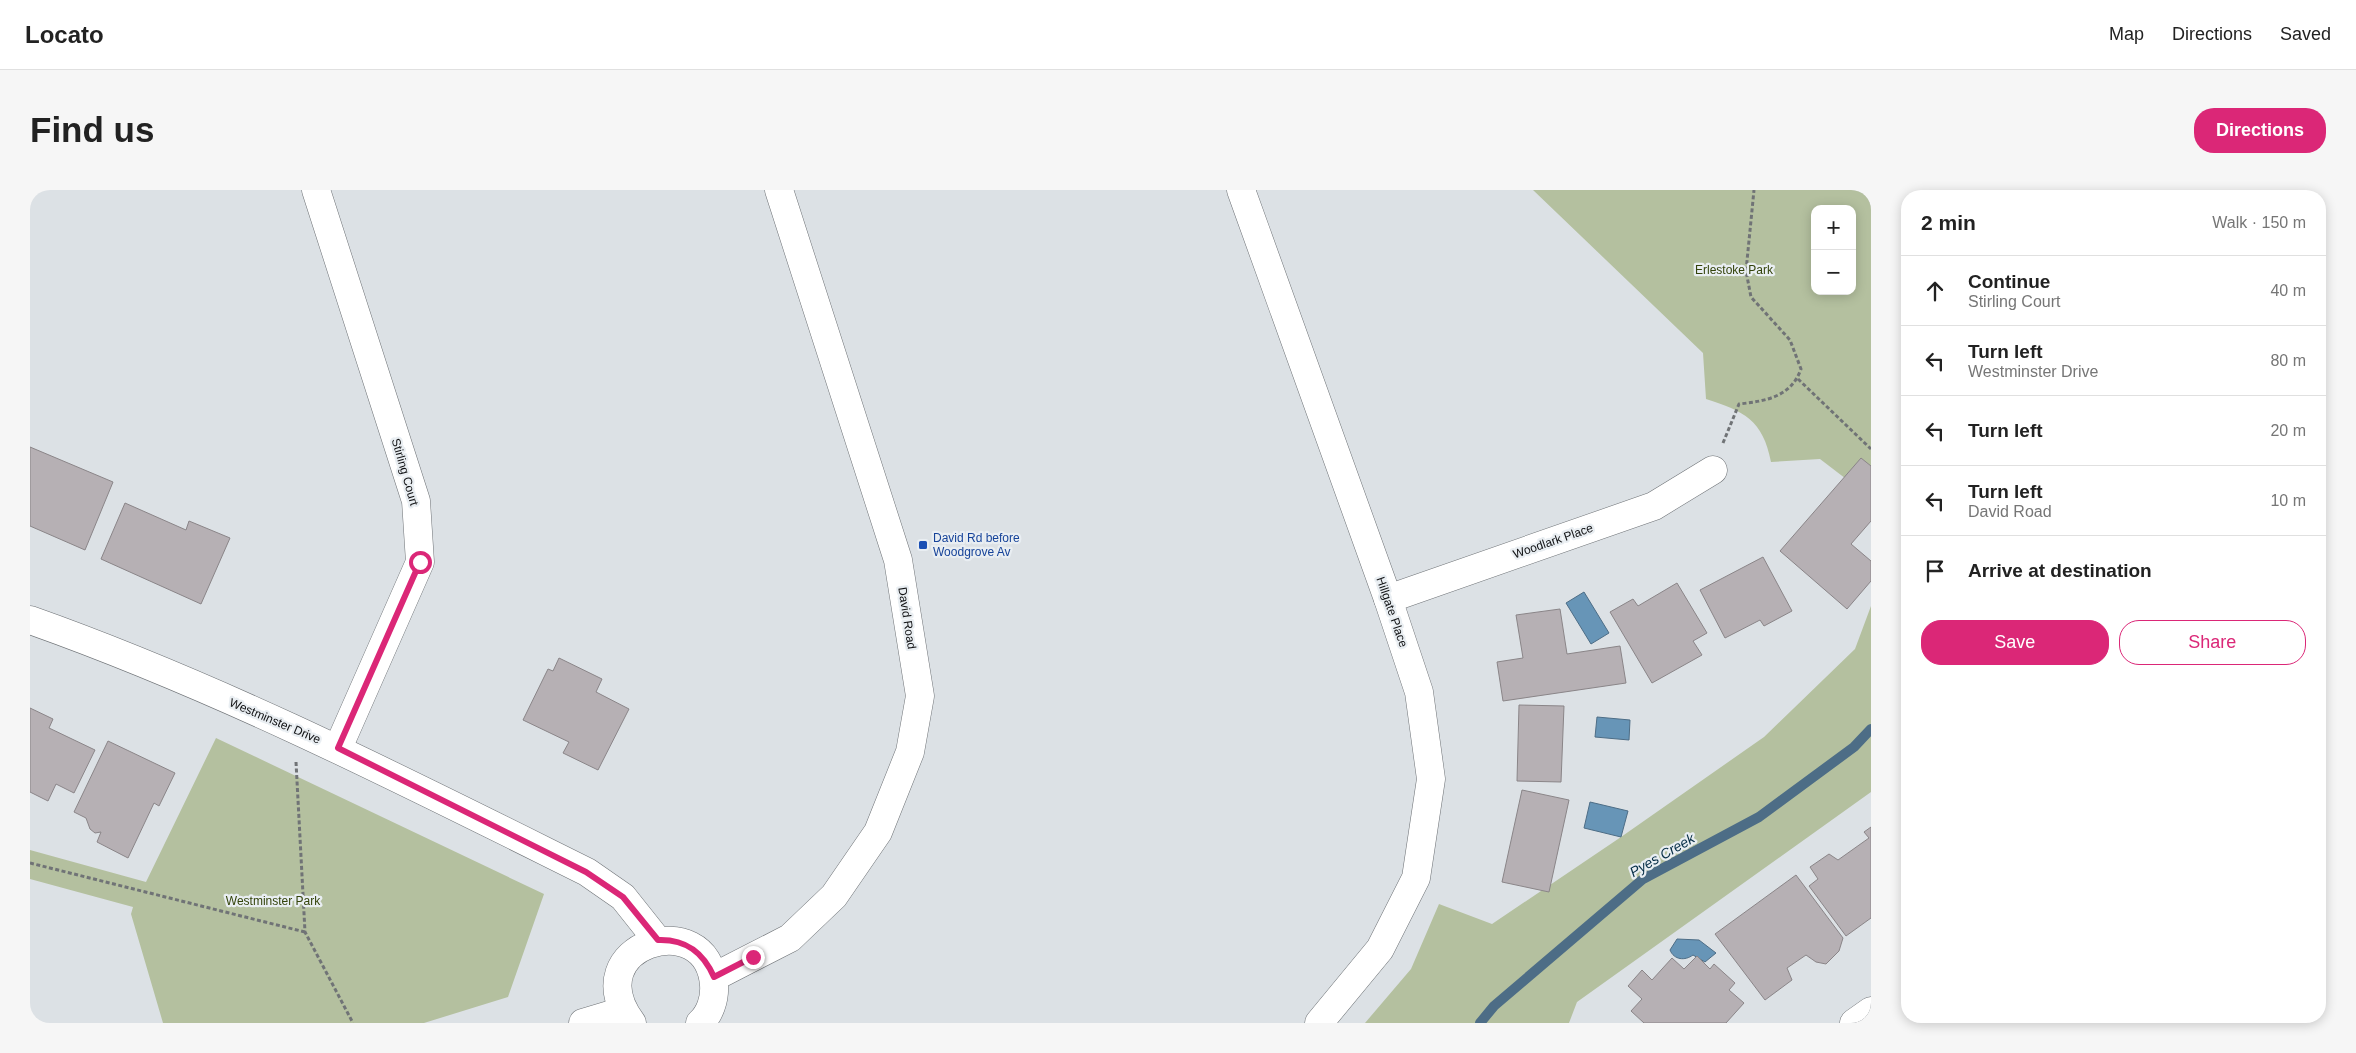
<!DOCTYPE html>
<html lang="en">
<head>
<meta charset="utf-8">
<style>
	:root { --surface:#fff; --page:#f6f6f6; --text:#222; --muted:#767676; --line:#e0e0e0; --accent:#db2777 }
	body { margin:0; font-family:Arial,sans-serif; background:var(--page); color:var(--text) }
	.controls { position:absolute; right:15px; top:15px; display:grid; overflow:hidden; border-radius:10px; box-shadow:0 2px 12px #0003 }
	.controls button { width:45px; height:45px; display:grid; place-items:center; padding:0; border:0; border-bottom:1px solid var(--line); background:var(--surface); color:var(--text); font:25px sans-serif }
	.stop { position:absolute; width:15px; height:15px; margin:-11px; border:4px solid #db2777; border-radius:50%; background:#fff }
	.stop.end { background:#db2777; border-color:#fff; box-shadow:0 1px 5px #0008 }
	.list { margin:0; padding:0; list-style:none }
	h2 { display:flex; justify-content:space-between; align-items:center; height:65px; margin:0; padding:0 20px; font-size:21px }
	h2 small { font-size:16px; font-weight:400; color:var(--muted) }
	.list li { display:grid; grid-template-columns:32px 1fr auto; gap:15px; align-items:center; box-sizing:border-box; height:70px; padding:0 20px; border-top:1px solid var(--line) }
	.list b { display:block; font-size:19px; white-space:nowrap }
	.list p { margin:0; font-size:16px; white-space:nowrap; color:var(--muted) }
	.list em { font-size:16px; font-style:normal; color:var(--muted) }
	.actions { display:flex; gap:10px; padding:15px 20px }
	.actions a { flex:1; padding:11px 0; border:1px solid var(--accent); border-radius:20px; text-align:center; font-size:18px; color:var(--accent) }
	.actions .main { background:var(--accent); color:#fff }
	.icon { flex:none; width:28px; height:28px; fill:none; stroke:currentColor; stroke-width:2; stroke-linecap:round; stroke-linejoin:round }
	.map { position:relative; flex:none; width:1841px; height:833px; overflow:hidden; border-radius:20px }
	header { display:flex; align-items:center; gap:30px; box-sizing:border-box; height:70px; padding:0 25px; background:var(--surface); border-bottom:1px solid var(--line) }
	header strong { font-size:24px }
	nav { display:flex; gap:28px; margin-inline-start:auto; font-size:18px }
	.intro { display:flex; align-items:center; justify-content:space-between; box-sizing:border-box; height:120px; padding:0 30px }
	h1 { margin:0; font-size:35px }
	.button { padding:12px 22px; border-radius:20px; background:var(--accent); color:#fff; font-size:18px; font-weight:700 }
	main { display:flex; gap:30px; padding:0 30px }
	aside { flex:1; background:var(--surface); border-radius:20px; box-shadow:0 2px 12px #0003 }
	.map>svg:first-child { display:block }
</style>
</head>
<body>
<header>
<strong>Locato</strong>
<nav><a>Map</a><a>Directions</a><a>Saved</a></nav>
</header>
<div class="intro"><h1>Find us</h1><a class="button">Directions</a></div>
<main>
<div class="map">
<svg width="1841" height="833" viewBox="0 0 1841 833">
	<rect width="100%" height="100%" fill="#dce1e5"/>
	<!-- green -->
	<g fill="#b4c09f" fill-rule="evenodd">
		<path d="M 1503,0 L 1841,0 L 1841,308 L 1790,269 L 1741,272 C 1733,230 1714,221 1676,209 L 1673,163 ZM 1785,19 L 1822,19 L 1822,101 L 1785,101 Z"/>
		<polygon points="1841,416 1841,602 1547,812 1539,833 1335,833 1381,779 1409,714 1462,734 1591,647 1734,547 1825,459"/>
		<polygon points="186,548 514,704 478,807 394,833 133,833 101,724 103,717 0,689 0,660 116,692"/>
	</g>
	<!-- water -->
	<g fill="#6795b7" stroke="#4d6d86">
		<polygon points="1554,402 1579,443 1561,454 1536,413"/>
		<polygon points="1567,527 1600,530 1599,550 1565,547"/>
		<polygon points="1560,612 1598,621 1591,647 1554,638"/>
		<path d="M 1647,749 L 1669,750 L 1686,763 L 1675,772 L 1663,765 C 1655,771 1644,770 1640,760 Z"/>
	</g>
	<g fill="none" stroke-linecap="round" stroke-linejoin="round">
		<!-- stream -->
		<polyline stroke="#4d6d86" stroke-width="10" points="1450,833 1464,816 1613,689 1729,627 1824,557 1841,539"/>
	</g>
	<!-- building -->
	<g fill="#b6b0b4" stroke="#8a8588">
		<polygon points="0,257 83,292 55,360 0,336"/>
		<polygon points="1831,268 1841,276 1841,331 1821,354 1841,371 1841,391 1817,419 1750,361"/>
		<polygon points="95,313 156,340 159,331 200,348 171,414 71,369"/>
		<polygon points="1733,367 1762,421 1734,436 1730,430 1695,448 1670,400"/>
		<polygon points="1647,393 1677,443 1663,451 1672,465 1622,493 1580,422 1603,409 1608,416"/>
		<polygon points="1530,419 1537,464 1590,456 1596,493 1473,511 1467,472 1493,468 1486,425"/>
		<polygon points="529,468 572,489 566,502 599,519 568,580 533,563 539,552 493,530 518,479 523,481"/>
		<polygon points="1489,515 1534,516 1531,592 1487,591"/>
		<polygon points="0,518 23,529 19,538 65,560 44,603 26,594 18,611 0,602"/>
		<polygon points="78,551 145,583 129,616 124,613 98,668 67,652 71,642 65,643 60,639 56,628 44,622"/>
		<polygon points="1492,600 1539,610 1519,702 1472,692"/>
		<polygon points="1841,637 1841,728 1816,746 1779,696 1788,689 1780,677 1799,664 1808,670 1839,648 1834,642"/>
		<polygon points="1766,685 1813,748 1809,761 1796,774 1786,772 1776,765 1757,778 1762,790 1735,810 1685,744"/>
		<polygon points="1667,766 1680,779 1684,774 1705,793 1699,800 1714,813 1696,833 1614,833 1601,821 1612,809 1598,796 1612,780 1622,790 1642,768 1654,779"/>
	</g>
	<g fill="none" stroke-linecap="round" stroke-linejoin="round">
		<defs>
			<g id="minor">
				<polyline points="286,0 386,311 390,372 308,558"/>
				<polyline points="1211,0 1358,409 1389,502 1401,589 1386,688 1350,759 1289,833"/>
				<polyline points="1358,409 1624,316 1683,280"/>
				<path d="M 0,430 C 192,498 374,591 557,682 L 593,707 L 628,751"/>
				<polyline points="553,833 593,821"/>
				<polyline points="1824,833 1841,821"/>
			</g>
			<g id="tertiary">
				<polyline points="684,787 760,748 804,706 848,642 880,562 890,506 868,370 749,0"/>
				<path d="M 602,833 C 544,755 678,714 684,795 C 685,809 680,824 670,833"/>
			</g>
		</defs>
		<!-- minor casing -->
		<use href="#minor" stroke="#6e7276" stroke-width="29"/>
		<!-- tertiary casing -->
		<use href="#tertiary" stroke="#6e7276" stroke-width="29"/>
		<!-- path -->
		<g stroke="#707376" stroke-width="3" stroke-dasharray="4 2.5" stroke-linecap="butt">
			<polyline points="1768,189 1841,259"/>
			<path d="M 1693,253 L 1709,214 C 1736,211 1761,207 1771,179 L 1760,150 L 1721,107 L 1716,81 L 1724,0"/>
			<polyline points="266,572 275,742 323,833"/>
			<polyline points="0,673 275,742"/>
		</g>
		<!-- minor -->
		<use href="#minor" stroke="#fff" stroke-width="28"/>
		<!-- tertiary -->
		<use href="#tertiary" stroke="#fff" stroke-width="28"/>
	</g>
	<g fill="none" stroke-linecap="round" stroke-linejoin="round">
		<!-- route -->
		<path stroke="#db2777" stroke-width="6" d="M 390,372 L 308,558 L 556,682 L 593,707 L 628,750 C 656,749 673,762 684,787 L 723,767"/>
	</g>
	<!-- markers -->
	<rect fill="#1a4fb4" stroke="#e9eef2" stroke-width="2" x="888" y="350" width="10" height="10" rx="2.5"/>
	<g text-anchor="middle" stroke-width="4.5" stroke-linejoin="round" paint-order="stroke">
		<!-- park labels -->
		<g font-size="12" fill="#33430a" stroke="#e9eef2">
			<text x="1704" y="84">Erlestoke Park</text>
			<text x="243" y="715">Westminster Park</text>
		</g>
		<!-- street labels -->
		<g font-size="12" fill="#101113" stroke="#e9eef2">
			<text transform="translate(375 282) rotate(74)" y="4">Stirling Court</text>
			<text transform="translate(1523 351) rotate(-19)" y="4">Woodlark Place</text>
			<text transform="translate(1362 422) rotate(71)" y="4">Hillgate Place</text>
			<text transform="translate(877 428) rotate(81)" y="4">David Road</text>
			<text transform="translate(245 531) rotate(23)" y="4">Westminster Drive</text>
		</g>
		<!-- transit labels -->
		<g font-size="12" fill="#164399" stroke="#e9eef2" text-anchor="start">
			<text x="903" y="352">David Rd before<tspan x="903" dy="14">Woodgrove Av</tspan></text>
		</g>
		<!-- water labels -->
		<g font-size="14" font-style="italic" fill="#062e46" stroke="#e9eef2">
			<text transform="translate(1632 665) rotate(-30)" y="5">Pyes Creek</text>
		</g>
	</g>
</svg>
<div class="controls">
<button>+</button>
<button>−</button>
</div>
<div class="stop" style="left:390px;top:372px"></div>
<div class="stop end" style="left:723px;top:767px"></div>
</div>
<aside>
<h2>2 min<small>Walk · 150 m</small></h2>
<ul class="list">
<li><svg class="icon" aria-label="ahead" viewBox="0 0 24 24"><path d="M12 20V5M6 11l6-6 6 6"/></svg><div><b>Continue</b><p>Stirling Court</p></div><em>40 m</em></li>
<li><svg class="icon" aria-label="left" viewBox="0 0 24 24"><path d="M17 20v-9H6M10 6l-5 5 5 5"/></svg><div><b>Turn left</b><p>Westminster Drive</p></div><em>80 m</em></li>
<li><svg class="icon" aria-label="left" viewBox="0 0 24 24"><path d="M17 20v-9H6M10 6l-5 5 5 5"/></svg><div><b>Turn left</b></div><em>20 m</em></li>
<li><svg class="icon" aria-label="left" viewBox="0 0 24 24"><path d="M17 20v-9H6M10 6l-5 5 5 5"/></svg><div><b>Turn left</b><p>David Road</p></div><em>10 m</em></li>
<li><svg class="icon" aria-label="arrive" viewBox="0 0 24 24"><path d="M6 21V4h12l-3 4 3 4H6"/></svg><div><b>Arrive at destination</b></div></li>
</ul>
<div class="actions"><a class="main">Save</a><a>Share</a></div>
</aside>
</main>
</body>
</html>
